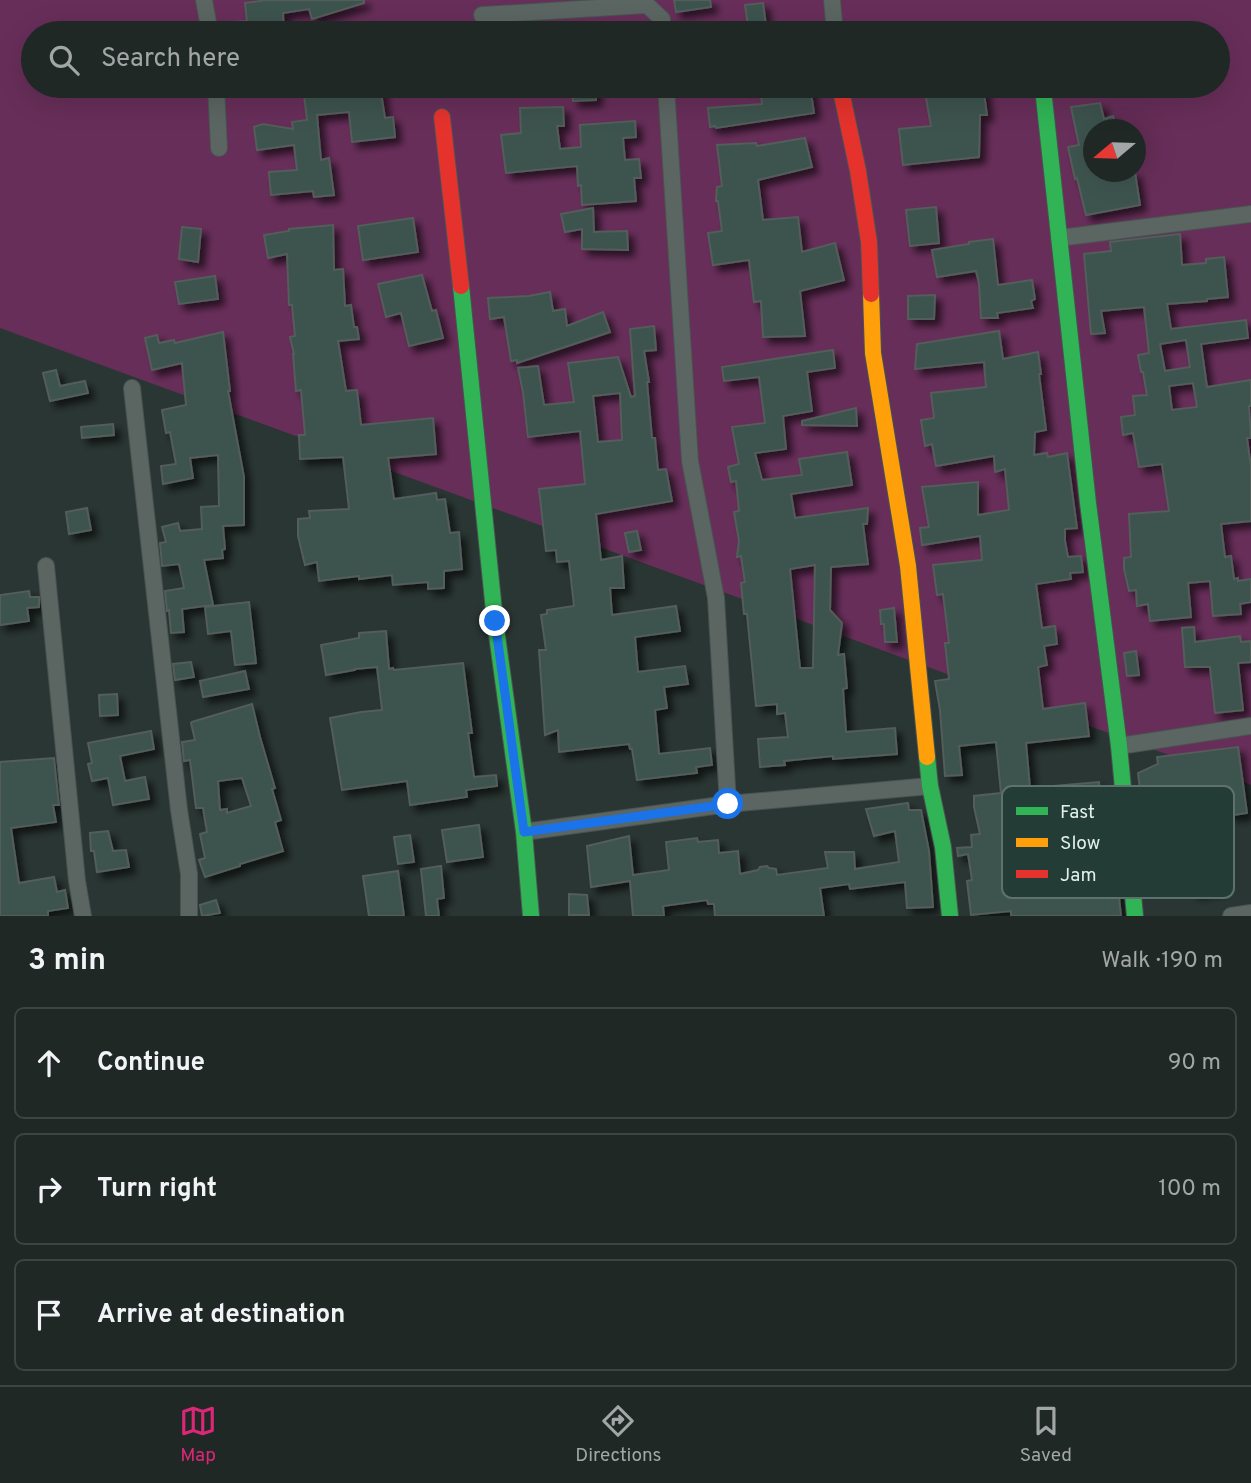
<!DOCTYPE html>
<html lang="en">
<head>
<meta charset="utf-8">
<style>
	:root { --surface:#202826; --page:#2d3432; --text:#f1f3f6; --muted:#a2a6a7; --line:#3d4443; --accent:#db2777 }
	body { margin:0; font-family:Overpass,sans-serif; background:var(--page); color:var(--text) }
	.compass { position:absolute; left:1083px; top:119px; width:63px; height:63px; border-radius:50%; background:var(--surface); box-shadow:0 7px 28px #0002; rotate:251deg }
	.stop { position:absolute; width:21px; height:21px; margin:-16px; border:5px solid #1a73e8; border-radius:50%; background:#fff }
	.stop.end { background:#1a73e8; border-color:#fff; box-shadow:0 2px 7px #0008 }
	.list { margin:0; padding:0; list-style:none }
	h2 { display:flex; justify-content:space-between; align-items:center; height:91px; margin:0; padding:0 28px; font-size:30px }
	h2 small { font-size:23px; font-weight:400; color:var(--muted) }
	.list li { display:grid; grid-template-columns:46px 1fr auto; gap:21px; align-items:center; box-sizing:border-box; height:112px; margin:0 14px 14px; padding:0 14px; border:2px solid var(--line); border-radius:10px }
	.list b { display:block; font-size:26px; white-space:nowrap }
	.list em { font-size:23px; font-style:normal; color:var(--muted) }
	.icon { flex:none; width:38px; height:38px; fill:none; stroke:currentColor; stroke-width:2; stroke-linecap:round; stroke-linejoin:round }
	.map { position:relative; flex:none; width:1251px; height:916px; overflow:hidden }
	.search { position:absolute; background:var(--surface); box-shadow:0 7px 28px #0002; left:21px; right:21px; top:21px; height:77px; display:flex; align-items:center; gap:18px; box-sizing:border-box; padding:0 24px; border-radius:38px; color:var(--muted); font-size:26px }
	.sheet { height:469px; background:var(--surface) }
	nav { display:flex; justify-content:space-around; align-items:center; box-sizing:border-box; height:98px; border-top:2px solid var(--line); background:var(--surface); font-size:19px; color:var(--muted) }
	nav a { display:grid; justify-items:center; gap:4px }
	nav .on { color:var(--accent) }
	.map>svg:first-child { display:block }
</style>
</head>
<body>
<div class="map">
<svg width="1251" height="916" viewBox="0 0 1251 916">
	<defs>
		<filter id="shadow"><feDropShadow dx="6" dy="6" stdDeviation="3.5" flood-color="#0009"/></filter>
	</defs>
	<rect width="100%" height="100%" fill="#2a3633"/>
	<!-- green -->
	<path fill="#672e59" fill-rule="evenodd" d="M 0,0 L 1251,0 L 1251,785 L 0,328 ZM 33,33 L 1218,33 L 1218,86 L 33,86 ZM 1094,130 L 1136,130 L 1136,172 L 1094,172 Z"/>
	<!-- building -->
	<g fill="#3d524e" stroke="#535d5a" stroke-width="2" fill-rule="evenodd" filter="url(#shadow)">
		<polygon points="267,0 364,0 364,3 312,19 309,9 283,13 284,33 235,33 234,22 247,21 245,3"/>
		<polygon points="674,0 710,0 711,7 676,12"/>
		<polygon points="763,3 767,33 749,33 745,5"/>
		<polygon points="303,86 328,86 329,93 380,86 385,118 393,117 395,137 352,142 349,112 317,115 321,160 329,158 334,195 314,197 313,191 271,195 269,172 297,170 294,145 257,150 254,127 263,124 293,129 292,122 307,120"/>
		<polygon points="573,86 595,86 596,100 573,101"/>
		<polygon points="760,86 810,86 814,113 716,128 715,126 710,127 708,108 762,104"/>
		<polygon points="960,86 983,86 987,115 980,115 979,157 903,165 899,129 931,126 925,92"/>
		<polygon points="1100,103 1104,119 1113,116 1117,130 1094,130 1094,172 1135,172 1140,205 1086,215 1077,178 1075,179 1068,147 1079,145 1071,107"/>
		<polygon points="563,107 564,126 557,126 560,149 581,147 580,125 635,121 636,137 623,138 625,160 639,159 641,178 634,178 636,201 582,205 581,185 578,186 577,166 506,173 501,135 521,133 520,108"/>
		<polygon points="805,138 812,167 758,180 763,220 798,217 802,252 835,243 844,280 800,291 805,336 763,337 761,301 754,302 749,260 713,265 708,233 722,231 718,201 716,201 717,187 722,186 717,145 756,143 757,146"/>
		<polygon points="936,207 939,243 910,246 906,210"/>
		<polygon points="593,208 594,232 627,231 628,250 582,249 582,229 565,232 561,214"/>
		<polygon points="413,218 418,252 363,260 358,226"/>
		<polygon points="333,225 334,270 343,269 345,306 351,305 354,327 357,327 359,339 338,341 346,391 357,390 361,425 433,418 436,454 388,458 394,499 436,493 437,500 445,499 450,533 459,532 462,569 444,571 444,588 428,589 428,582 393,585 392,575 359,579 359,576 319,581 317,562 305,565 298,536 298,519 310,518 309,511 349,509 343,457 300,459 299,435 305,435 301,390 296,391 293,354 294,354 290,337 295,336 292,305 289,305 287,254 268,258 264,235 289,231 289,229"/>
		<polygon points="182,227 201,229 198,262 179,259"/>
		<path d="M 1180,234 L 1182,265 L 1206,263 L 1206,259 L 1224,257 L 1228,297 L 1207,299 L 1207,301 L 1167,304 L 1171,329 L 1246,320 L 1248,338 L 1201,344 L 1207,387 L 1251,380 L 1251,406 L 1249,406 L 1251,438 L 1247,438 L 1251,467 L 1251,521 L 1221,524 L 1225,557 L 1231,556 L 1234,579 L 1238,578 L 1238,581 L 1251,579 L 1251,602 L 1240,604 L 1241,614 L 1213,616 L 1210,581 L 1188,583 L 1191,617 L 1150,621 L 1148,604 L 1137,606 L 1136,590 L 1129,591 L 1124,569 L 1124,558 L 1131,557 L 1129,514 L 1169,511 L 1162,464 L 1139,467 L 1133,433 L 1123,435 L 1121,417 L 1135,415 L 1133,396 L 1147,395 L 1143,372 L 1141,372 L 1138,355 L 1149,353 L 1144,307 L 1101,311 L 1105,333 L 1091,334 L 1084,254 L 1111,251 L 1110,242 ZM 1186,340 L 1190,367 L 1165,371 L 1160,344 ZM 1193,383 L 1197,407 L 1172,410 L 1169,386 Z"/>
		<polygon points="993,239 998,285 1032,280 1035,299 1031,301 1033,308 997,313 998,318 981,318 979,283 976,271 937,277 932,250 969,244 969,242"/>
		<polygon points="422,275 432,311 436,310 443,338 409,346 401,313 386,317 378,284"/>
		<polygon points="215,276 218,299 179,304 175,282"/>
		<polygon points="550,292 553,311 565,309 567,326 603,312 610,332 517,363 517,360 511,361 504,317 490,319 488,298 529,296"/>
		<polygon points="935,295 934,319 908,319 908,296"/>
		<path d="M 654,326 L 656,350 L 644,351 L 649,382 L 647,382 L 652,438 L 655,438 L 658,470 L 666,469 L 672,501 L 596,514 L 601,560 L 622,556 L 624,588 L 610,588 L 612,615 L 676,606 L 680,631 L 635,637 L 638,672 L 685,666 L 688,684 L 664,687 L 667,708 L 655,710 L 659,754 L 710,748 L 712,765 L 696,767 L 697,773 L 637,780 L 632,749 L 630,749 L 629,744 L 559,752 L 558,730 L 545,735 L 539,650 L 546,650 L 541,615 L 547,614 L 547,610 L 574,606 L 569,561 L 557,562 L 556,550 L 546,551 L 539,489 L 585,484 L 580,431 L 528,437 L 523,392 L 518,368 L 538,366 L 544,405 L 574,402 L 568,363 L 618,357 L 631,397 L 635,396 L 630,329 ZM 620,393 L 622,440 L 598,442 L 593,396 Z"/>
		<polygon points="999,331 1003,359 1038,352 1041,374 1039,374 1046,430 1035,432 1034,455 1047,453 1048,457 1067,453 1077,528 1065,529 1065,541 1068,557 1081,556 1083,572 1070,573 1071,579 1036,584 1042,628 1055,626 1057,644 1044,646 1047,665 1038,667 1043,709 1085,703 1089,736 1026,743 1030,788 1099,782 1102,814 1053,818 1060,864 1115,859 1121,916 1011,916 1011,911 971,915 967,881 972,880 968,854 958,856 957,848 972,847 971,835 980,834 974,807 974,796 1001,793 996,742 959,746 962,775 945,776 940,710 935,681 949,679 945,643 949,643 943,594 937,595 933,565 982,560 980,536 922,545 920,528 929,527 922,487 978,482 978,515 1009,510 1005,469 995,472 994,456 936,466 932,444 925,446 921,420 934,418 931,393 986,387 984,362 915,369 917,344"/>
		<polygon points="223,332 230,391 228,391 244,477 244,525 223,526 225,549 222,550 223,558 204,560 213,605 182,609 184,632 171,633 169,610 167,611 165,591 184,588 179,564 162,566 160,543 166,542 162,527 178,523 180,531 202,529 201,507 219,506 218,455 190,458 193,478 163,484 161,466 176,464 170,432 166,433 162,410 186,405 182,363 152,370 145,338 157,335 159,343 174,340 175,343"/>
		<path d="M 833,350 L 835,368 L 807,372 L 812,411 L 783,416 L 786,449 L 755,453 L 762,480 L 802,475 L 799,459 L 847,452 L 852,485 L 791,494 L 795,518 L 868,508 L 867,524 L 863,524 L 868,564 L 831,567 L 830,610 L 842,623 L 838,655 L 844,654 L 847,688 L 843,689 L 846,732 L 895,728 L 897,754 L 833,759 L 833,756 L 784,761 L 785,765 L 760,767 L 758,739 L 788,737 L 785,713 L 777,714 L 777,704 L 756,706 L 747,614 L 744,614 L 741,583 L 745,582 L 741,556 L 737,557 L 739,541 L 734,512 L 739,511 L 736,481 L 731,482 L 728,467 L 739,464 L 732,427 L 765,423 L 759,377 L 724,381 L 722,367 ZM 815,565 L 813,668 L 800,668 L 790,569 Z"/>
		<polygon points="56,370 60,386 85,381 88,393 50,401 43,373"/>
		<polygon points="856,408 857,426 802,425 802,421"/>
		<polygon points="113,424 114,435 82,438 81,427"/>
		<polygon points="87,508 91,530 69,534 66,512"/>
		<polygon points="637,531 641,550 629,552 625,533"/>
		<polygon points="29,591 30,597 39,597 39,607 27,608 29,621 0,625 0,595"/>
		<polygon points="249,602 256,663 235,665 231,631 208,634 205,607"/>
		<polygon points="894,608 897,642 885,642 884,624 881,624 880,610"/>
		<polygon points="1194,627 1195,642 1240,636 1241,642 1251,641 1251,662 1238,663 1243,710 1215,713 1210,667 1185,667 1182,628"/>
		<polygon points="386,631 389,669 393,668 394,670 463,663 472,733 468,733 474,777 496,775 497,786 466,790 467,797 410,805 407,781 342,790 330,718 361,712 382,710 377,667 355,669 355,670 326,675 321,645 359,638 359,633"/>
		<polygon points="1136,651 1139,675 1127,676 1124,653"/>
		<polygon points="191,662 194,677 175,680 173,664"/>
		<polygon points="245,671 249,689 203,697 200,681"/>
		<polygon points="117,694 118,715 100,716 99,695"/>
		<path d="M 252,704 L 260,737 L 275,788 L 272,789 L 281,820 L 275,822 L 283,851 L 240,864 L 240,866 L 205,877 L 199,860 L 205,858 L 200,834 L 207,832 L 203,808 L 196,808 L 190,760 L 184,761 L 182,742 L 195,740 L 191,723 L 192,722 ZM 242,778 L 251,806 L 227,813 L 227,809 L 220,810 L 218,781 Z"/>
		<polygon points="151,731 154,749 120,756 125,781 145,777 149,799 113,805 108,778 92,781 88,764 92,763 88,743"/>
		<polygon points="1238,747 1247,813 1234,815 1213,807 1215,820 1208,821 1220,888 1193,893 1190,878 1155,883 1148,830 1163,825 1182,826 1176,798 1142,806 1138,773 1158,764 1157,757"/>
		<polygon points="54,758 59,805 53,805 56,822 11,828 19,883 54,877 57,892 65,890 68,908 48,911 48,916 0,916 0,762"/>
		<polygon points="908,803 909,810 921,810 929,851 933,907 907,908 905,882 850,889 849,884 820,888 824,916 715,916 714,904 708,904 707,900 663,906 664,916 633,916 630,881 591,887 587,846 629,836 633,875 669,870 666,842 697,838 698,842 718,840 719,853 738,851 740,874 758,870 760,867 767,866 769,868 776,869 777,875 828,868 825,852 854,852 855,869 899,862 895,831 874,836 866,809"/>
		<polygon points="479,825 483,857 447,862 442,830"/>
		<polygon points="108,831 113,851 126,850 129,867 97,872 94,851 91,851 90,833"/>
		<polygon points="410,835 414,862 398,864 394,837"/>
		<polygon points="441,866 444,898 437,899 439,916 426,916 421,869"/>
		<polygon points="398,871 404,916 369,916 363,876"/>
		<polygon points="569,894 587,895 589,915 569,915"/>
		<polygon points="216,900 220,913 202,916 200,905"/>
	</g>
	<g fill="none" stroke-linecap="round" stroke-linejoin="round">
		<defs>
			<g id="street">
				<polyline points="204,0 210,33"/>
				<polyline points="832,0 835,33"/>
				<polyline points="482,15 647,5 662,19 663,33"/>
				<polyline points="216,86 219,148"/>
				<polyline points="666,86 690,461 716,598 728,804"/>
				<polyline points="1059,238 1251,214"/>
				<polyline points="132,388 179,810 189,874 189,916"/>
				<polyline points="46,566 77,881 83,916"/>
				<polyline points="1119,746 1251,726"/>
				<polyline points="524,832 728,804 930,786"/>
				<polyline points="1231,916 1251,913"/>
			</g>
			<g id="fast">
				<polyline points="1044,98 1088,503 1119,746 1135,916"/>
				<polyline points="461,286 495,621 524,832 531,916"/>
				<polyline points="927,757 930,786 943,847 950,916"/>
			</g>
			<polyline id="slow" points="871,294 873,353 908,566 927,757"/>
			<g id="jam">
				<polyline points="840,86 858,171 869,242 871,294"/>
				<polyline points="442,117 461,286"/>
			</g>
		</defs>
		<!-- street casing -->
		<use href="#street" stroke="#485351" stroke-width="18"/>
		<!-- fast casing -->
		<use href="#fast" stroke="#485351" stroke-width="18"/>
		<!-- slow casing -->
		<use href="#slow" stroke="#485351" stroke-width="18"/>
		<!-- jam casing -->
		<use href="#jam" stroke="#485351" stroke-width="18"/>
		<!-- street -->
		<use href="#street" stroke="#5b6562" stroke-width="16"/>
		<!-- fast -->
		<use href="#fast" stroke="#30b455" stroke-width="16"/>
		<!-- slow -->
		<use href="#slow" stroke="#ff9f0a" stroke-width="16"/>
		<!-- jam -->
		<use href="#jam" stroke="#e5322d" stroke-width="16"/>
	</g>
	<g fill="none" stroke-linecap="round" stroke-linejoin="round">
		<!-- route -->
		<polyline stroke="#1a73e8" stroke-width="9" points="495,621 524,832 728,804"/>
	</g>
	<!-- legend -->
	<rect x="1002" y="786" width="232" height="112" rx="10" fill="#243c36" stroke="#5d726d" stroke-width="2"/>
	<rect x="1016" y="807" width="32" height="8" fill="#30b455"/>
	<rect x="1016" y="838" width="32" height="9" fill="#ff9f0a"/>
	<rect x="1016" y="870" width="32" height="8" fill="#e5322d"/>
	<g font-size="19" fill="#e2f0ec">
		<text x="1060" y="818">Fast</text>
		<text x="1060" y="849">Slow</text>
		<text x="1060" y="881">Jam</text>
	</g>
</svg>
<svg class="compass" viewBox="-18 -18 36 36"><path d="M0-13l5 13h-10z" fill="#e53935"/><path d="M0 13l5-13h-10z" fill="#a2a6a7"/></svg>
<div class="stop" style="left:728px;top:804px"></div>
<div class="stop end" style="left:495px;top:621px"></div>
<div class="search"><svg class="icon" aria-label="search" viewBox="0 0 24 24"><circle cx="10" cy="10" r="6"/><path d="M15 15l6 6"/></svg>Search here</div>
</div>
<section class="sheet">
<h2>3 min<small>Walk · 190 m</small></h2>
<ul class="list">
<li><svg class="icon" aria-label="ahead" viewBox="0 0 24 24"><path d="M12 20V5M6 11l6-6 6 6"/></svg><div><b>Continue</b></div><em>90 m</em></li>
<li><svg class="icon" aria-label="right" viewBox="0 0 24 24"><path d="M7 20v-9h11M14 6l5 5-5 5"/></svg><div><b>Turn right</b></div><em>100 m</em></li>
<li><svg class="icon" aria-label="arrive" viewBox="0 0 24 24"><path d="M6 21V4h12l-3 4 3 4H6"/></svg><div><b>Arrive at destination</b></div></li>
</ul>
</section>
<nav>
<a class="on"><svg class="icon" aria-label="map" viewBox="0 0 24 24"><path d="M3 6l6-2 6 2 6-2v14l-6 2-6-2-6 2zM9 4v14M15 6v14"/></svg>Map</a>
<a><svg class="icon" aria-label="directions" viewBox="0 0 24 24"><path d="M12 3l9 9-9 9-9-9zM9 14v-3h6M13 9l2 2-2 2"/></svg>Directions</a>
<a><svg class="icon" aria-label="saved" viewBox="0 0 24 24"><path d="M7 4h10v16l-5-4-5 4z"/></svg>Saved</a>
</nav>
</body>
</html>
